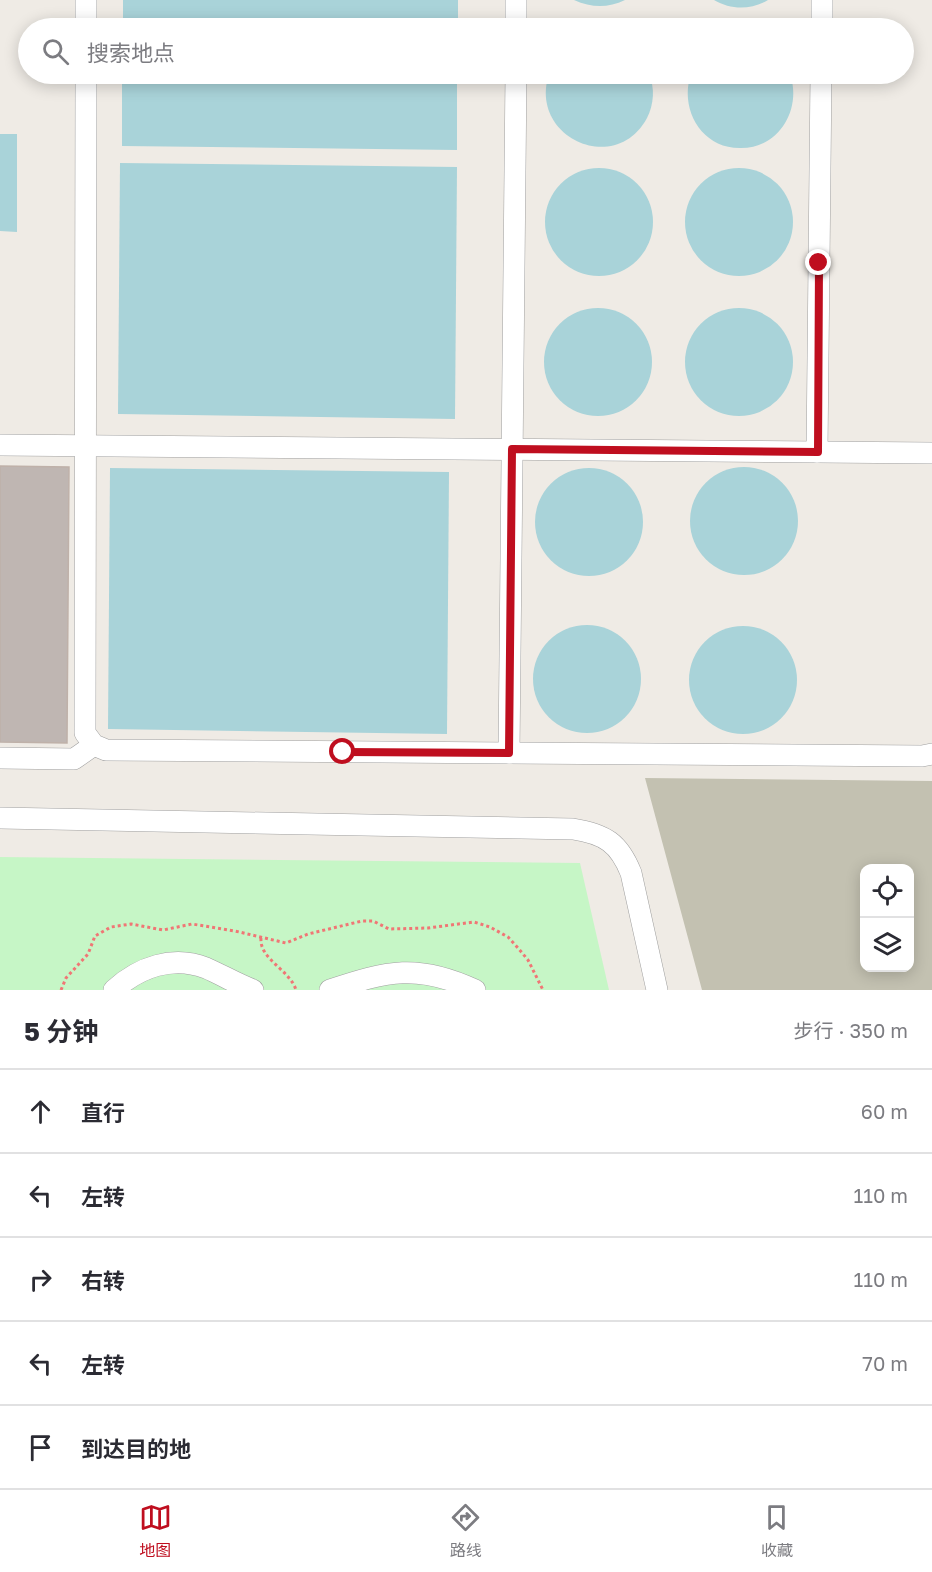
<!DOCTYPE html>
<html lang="zh">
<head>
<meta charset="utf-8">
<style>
	:root { --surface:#fff; --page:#f2f2f3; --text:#2b2b33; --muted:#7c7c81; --line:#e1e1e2; --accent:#bf0e1f }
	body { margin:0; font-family:"Golos Text","Noto Sans SC",sans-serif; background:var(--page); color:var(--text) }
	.controls { position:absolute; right:18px; bottom:18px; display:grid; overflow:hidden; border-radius:12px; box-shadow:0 3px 15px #0003 }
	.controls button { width:54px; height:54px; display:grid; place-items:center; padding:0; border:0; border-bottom:2px solid var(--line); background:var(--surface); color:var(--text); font:30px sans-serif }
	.stop { position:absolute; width:18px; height:18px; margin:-14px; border:4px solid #bf0e1f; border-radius:50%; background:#fff }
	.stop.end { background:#bf0e1f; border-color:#fff; box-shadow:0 2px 6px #0008 }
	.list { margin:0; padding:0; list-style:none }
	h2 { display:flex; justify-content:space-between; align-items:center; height:78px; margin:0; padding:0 24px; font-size:26px }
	h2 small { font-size:20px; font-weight:400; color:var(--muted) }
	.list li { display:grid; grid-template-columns:39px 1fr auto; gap:18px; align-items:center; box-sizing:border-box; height:84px; padding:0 24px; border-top:2px solid var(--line) }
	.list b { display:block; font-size:22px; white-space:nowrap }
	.list em { font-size:20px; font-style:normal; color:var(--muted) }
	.icon { flex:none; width:33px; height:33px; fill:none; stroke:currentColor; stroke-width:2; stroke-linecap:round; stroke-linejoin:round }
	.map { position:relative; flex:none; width:932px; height:990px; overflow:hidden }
	.search { position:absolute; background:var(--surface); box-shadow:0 3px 15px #0003; left:18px; right:18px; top:18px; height:66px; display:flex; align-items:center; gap:15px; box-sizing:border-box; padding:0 21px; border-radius:33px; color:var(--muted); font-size:22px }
	.sheet { height:498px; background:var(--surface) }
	nav { display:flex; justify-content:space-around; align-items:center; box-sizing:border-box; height:84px; border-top:2px solid var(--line); background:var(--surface); font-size:16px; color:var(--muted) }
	nav a { display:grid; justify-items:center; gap:3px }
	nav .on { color:var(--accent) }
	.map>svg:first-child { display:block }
</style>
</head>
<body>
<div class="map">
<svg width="932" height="990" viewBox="0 0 932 990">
	<rect width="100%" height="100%" fill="#efebe5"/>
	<!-- construction -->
	<path fill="#c3c1b1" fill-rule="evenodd" d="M 645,778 L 932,781 L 932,990 L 702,990 ZM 864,868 L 910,868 L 910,968 L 864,968 Z"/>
	<!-- park -->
	<polygon fill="#c6f6c6" points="0,857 580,863 609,990 0,990"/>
	<!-- water -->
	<g fill="#a9d3d9">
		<rect x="123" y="0" width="335" height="28"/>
		<path d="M 574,0 L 625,0 C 608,8 592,8 574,0 Z"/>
		<path d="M 714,0 L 768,0 C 751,10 731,10 714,0 Z"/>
		<polygon points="122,74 457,74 457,150 122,146"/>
		<path d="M 549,74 L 649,74 C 655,88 654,104 647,118 C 615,177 528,137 549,74 Z"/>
		<path d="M 691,74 L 790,74 C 802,108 780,148 741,148 C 701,149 679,108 691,74 Z"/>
		<polygon points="0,134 17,134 17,232 0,231"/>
		<polygon points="120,163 457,167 455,419 118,414"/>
		<circle cx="599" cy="222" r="54"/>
		<circle cx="739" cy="222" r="54"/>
		<circle cx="598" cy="362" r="54"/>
		<circle cx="739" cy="362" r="54"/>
		<circle cx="744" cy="521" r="54"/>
		<polygon points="110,468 449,472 447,734 108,729"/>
		<circle cx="589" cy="522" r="54"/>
		<circle cx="587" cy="679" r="54"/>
		<circle cx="743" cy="680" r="54"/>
	</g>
	<!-- building -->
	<polygon fill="#bfb6b2" stroke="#bfb1a9" stroke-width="1.5" points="0,466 69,467 67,743 0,742"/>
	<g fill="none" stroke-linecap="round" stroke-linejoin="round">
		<defs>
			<g id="minor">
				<polyline points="86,28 86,0"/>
				<polyline points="516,28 516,0"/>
				<polyline points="822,28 822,0"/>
				<polyline points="86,74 85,733 94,745 106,750 922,756 932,754"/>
				<polyline points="0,445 932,453"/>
				<polyline points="817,452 821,74"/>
				<polyline points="509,753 516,74"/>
				<polyline points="0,758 74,759 94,745"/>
				<path d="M 0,818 L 573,829 C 605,834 619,843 631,873 L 657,990"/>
				<path d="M 114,990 C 139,967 173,955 206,968 C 222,975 237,984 253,990"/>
				<path d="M 330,990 C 388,971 417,963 475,990"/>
			</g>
		</defs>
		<!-- minor casing -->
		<use href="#minor" stroke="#a0a0a0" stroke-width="22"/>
		<!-- path -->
		<g stroke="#f07675" stroke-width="3" stroke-dasharray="3 3" stroke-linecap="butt">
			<path d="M 261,938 C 259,959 290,970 296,990"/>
			<polyline points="61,990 66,978 88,954 95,936 111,927 131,924 163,930 192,924 235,931 286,943 308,934 362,921 373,921 389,929 428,928 474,922 490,927 508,937 518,948 528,960 543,990"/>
		</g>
		<!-- minor -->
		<use href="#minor" stroke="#fff" stroke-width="21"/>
	</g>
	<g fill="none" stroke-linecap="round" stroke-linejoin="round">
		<!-- route -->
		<polyline stroke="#bf0e1f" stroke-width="8" points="343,752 509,753 512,449 818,452 819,263"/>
	</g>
</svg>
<div class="controls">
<button><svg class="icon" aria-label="locate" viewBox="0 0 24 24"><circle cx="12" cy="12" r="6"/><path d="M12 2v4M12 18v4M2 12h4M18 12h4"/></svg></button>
<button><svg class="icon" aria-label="layers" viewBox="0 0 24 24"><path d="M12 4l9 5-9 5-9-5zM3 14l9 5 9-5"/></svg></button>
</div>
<div class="stop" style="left:343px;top:752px"></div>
<div class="stop end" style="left:819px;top:263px"></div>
<div class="search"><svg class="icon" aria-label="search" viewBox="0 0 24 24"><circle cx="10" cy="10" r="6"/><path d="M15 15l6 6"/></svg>搜索地点</div>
</div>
<section class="sheet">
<h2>5 分钟<small>步行 · 350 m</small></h2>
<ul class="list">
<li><svg class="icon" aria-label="ahead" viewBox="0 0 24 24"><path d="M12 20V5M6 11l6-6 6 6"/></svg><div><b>直行</b></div><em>60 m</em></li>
<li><svg class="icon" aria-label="left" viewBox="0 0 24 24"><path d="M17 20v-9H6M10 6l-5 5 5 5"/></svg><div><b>左转</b></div><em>110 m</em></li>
<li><svg class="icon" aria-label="right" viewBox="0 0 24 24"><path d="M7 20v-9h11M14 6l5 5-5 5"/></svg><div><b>右转</b></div><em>110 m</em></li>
<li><svg class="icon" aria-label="left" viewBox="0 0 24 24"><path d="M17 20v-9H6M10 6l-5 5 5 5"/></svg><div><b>左转</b></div><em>70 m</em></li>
<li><svg class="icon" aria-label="arrive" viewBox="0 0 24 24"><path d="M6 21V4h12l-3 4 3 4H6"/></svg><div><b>到达目的地</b></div></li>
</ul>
</section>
<nav>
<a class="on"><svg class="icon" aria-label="map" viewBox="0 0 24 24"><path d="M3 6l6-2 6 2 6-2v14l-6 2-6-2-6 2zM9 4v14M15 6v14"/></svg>地图</a>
<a><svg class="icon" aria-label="directions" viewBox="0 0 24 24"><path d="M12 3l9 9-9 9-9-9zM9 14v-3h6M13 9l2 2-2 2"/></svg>路线</a>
<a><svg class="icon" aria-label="saved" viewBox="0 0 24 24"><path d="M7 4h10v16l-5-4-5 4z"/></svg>收藏</a>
</nav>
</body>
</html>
